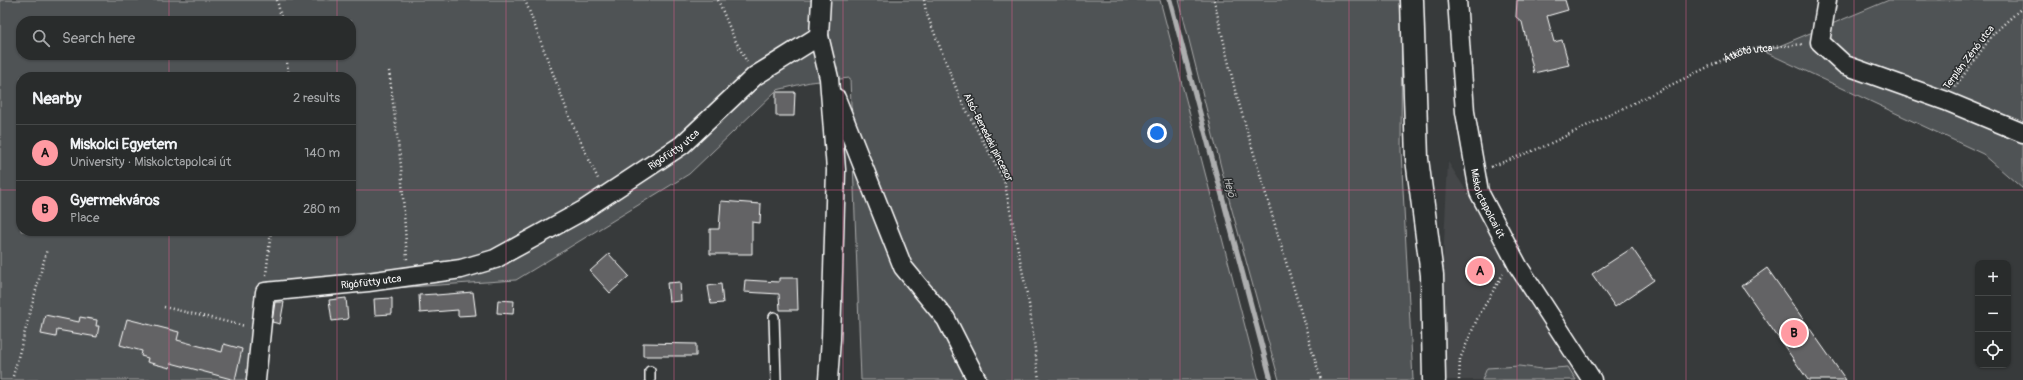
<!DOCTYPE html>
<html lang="en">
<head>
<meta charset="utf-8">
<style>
	:root { --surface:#292c2c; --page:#353838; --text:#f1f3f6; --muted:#a5a7a9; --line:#454848; --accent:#ff9aa2 }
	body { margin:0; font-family:Pangolin,sans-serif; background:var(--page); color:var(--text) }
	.controls { position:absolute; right:12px; bottom:12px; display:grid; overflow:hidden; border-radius:8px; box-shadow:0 1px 3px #0004 }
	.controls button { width:36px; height:36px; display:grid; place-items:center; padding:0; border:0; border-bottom:1px solid var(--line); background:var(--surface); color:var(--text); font:20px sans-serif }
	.you { position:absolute; left:1157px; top:133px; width:14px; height:14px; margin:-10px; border:3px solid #fff; border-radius:50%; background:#1a73e8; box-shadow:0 0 0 6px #1a73e833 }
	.badge { display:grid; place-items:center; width:26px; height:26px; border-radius:50%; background:var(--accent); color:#111; font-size:13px; font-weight:700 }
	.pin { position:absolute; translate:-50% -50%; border:2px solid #fff; box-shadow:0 1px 4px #0006 }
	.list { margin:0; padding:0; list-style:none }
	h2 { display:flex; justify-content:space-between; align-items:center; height:52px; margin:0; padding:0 16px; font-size:17px }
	h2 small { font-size:13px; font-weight:400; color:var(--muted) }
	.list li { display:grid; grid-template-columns:26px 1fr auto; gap:12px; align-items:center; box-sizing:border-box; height:56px; padding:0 16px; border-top:1px solid var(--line) }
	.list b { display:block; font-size:15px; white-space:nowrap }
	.list p { margin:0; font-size:13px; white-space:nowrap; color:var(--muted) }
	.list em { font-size:13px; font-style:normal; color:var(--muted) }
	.icon { flex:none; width:22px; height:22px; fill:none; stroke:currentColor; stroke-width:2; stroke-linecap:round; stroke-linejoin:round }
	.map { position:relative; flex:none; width:2023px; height:380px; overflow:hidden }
	.search { position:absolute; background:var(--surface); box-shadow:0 1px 3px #0004; left:16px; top:16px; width:340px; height:44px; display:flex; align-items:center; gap:10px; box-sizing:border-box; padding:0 14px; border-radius:16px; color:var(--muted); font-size:15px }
	.panel { position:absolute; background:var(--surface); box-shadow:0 1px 3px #0004; left:16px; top:72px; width:340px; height:164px; border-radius:16px }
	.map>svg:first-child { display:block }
</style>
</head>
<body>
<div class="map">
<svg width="2023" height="380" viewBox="0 0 2023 380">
	<rect width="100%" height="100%" fill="#373a3b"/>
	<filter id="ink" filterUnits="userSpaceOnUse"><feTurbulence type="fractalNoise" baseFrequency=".025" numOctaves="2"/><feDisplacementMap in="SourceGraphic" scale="8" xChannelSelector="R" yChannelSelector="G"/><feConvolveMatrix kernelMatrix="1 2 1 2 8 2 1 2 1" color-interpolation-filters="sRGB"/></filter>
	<g filter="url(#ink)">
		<!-- built -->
		<polygon fill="#444748" points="1448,162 1587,380 1437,380"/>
		<!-- green -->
		<g fill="#505354" stroke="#a8a9aa" fill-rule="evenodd">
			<path d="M 0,0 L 1160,0 L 1259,380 L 861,380 L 850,78 L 810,82 L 777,90 L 689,174 L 516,280 L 256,297 L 250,380 L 0,380 ZM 21,21 L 351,21 L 351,55 L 21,55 ZM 21,77 L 351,77 L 351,231 L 21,231 Z"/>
			<polygon points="1179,0 1402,0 1401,151 1413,380 1279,380 1230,203"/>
			<polygon points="1889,0 2023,0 2023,189 1983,154 1765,52"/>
			<polygon points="1519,366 1542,369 1568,367 1576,380 1482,380 1487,368"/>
		</g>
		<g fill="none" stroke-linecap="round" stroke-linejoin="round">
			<!-- stream -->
			<polyline stroke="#adaeaf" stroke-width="5" points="1170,0 1271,380"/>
		</g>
		<!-- building -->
		<g fill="#636465" stroke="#fff">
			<polygon points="1517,0 1565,0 1568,10 1547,16 1554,42 1562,40 1569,65 1534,73 1522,22 1516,17"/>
			<polygon points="776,92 795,92 794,116 776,116"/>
			<polygon points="721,201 761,204 760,223 752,222 752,254 710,254 710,229 719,229"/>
			<polygon points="1632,248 1654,280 1615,307 1592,274"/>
			<polygon points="609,254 629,276 610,293 590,271"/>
			<polygon points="1767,268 1846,380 1808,380 1742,286"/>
			<polygon points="779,278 797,278 798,310 780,310 779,294 744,292 745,280 779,282"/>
			<polygon points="680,282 681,301 669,302 667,283"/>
			<polygon points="721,284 723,303 711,304 708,286"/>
			<polygon points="473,292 476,315 458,316 458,310 420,313 419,295 436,294 436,295"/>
			<polygon points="346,298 348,319 332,321 329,300"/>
			<polygon points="392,298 392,314 375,315 374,299"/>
			<polygon points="498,300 514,301 513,314 497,313"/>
			<polygon points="275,302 284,302 280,324 272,322"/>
			<polygon points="45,315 79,322 80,317 97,320 96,326 99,326 97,337 57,330 56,337 41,334"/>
			<polygon points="127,319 179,332 177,340 222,352 224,344 242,349 235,380 171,363 170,368 147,362 148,358 141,356 142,351 120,345"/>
			<polygon points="643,343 696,344 696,356 643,356"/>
		</g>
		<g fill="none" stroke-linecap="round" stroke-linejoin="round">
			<defs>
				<g id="lane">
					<polyline points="774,317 776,380"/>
					<polyline points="650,371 650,380"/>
				</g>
				<g id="street">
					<path id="s2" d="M 1457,0 L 1465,112 L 1479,192 L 1518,266 L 1592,380"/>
					<polyline points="1827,0 1820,42 1845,65 1946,101 2023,133"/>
					<polyline points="819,36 821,0"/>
					<polyline points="836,98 903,267 946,319 977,380"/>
					<path id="s3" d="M 256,380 L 265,292 L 368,282 L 461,269 L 495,259 L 582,211 L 682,145 L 755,76 L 819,36 L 829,78 L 836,170 L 831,339 L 828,380"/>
				</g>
				<polyline id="secondary" points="1412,0 1417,159 1432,275 1434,380"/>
			</defs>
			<!-- lane casing -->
			<use href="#lane" stroke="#fff" stroke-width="12"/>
			<!-- street casing -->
			<use href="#street" stroke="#fff" stroke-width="21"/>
			<!-- secondary casing -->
			<use href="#secondary" stroke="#fff" stroke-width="25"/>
			<!-- path -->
			<g stroke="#fff" stroke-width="2.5" stroke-dasharray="1 3" stroke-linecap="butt">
				<polyline points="277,0 282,21"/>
				<polyline points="525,0 571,121 599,181"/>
				<polyline points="718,0 734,38 747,62"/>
				<polyline points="924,0 926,12 960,98 1004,180 1029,304 1039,380"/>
				<polyline points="1214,0 1235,90 1321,380"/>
				<polyline points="286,55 289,77"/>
				<polyline points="389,71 401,166 407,260"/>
				<polyline points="1955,87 1994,33 2023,7"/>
				<path id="s1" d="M 1491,167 L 1545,146 L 1743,50 L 1804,44"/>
				<polyline points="266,275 271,231"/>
				<polyline points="164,307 245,326"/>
				<polyline points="12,380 47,249"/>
				<polyline points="1459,380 1460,359 1478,317 1503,274"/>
			</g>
			<!-- lane -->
			<use href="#lane" stroke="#2a2d2e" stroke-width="9"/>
			<!-- street -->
			<use href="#street" stroke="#2a2d2e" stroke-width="18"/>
			<!-- secondary -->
			<use href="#secondary" stroke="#2a2d2e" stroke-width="22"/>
		</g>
	</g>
	<!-- grid -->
	<path fill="none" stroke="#d45d8c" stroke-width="1" stroke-opacity="0.55" d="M 169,0 L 169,21M 337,0 L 337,21M 506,0 L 506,380M 674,0 L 674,380M 843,0 L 843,380M 1012,0 L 1012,380M 1180,0 L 1180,380M 1349,0 L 1349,380M 1517,0 L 1517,380M 1686,0 L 1686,380M 1854,0 L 1854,380M 169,55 L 169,77M 337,55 L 337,77M 0,190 L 21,190M 351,190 L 2023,190M 169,231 L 169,380M 337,231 L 337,380"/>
	<g text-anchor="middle" stroke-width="3" stroke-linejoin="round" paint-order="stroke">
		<!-- street labels -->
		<g font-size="10" fill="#fff" stroke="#2a2d2e">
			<text dy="4" stroke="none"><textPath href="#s1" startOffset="282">Átkötő utca</textPath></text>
			<text transform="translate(1968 57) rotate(-53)" y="4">Terplán Zénó utca</text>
			<text transform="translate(989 137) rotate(63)" y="4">Alsó-Benedeki pincesor</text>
			<text dy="4" stroke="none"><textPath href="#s3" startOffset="531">Rigófütty utca</textPath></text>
			<text dy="4" stroke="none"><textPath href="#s2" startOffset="207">Miskolctapolcai út</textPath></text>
			<text dy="4" stroke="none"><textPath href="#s3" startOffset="195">Rigófütty utca</textPath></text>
		</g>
		<!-- water labels -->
		<g font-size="11" font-style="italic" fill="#b4b5b5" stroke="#2a2d2e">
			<text transform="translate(1230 187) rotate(75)" y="4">Hejő</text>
		</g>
	</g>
</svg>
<div class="controls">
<button>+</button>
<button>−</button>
<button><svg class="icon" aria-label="locate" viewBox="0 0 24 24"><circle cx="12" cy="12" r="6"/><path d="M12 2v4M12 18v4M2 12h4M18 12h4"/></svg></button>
</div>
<div class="you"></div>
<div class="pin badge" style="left:1480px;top:271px">A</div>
<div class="pin badge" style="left:1794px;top:333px">B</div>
<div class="search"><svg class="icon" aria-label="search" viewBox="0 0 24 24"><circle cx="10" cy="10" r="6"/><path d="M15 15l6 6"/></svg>Search here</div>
<section class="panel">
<h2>Nearby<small>2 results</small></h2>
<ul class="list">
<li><span class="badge">A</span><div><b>Miskolci Egyetem</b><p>University · Miskolctapolcai út</p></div><em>140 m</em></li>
<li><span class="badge">B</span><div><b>Gyermekváros</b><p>Place</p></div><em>280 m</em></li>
</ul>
</section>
</div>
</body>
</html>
